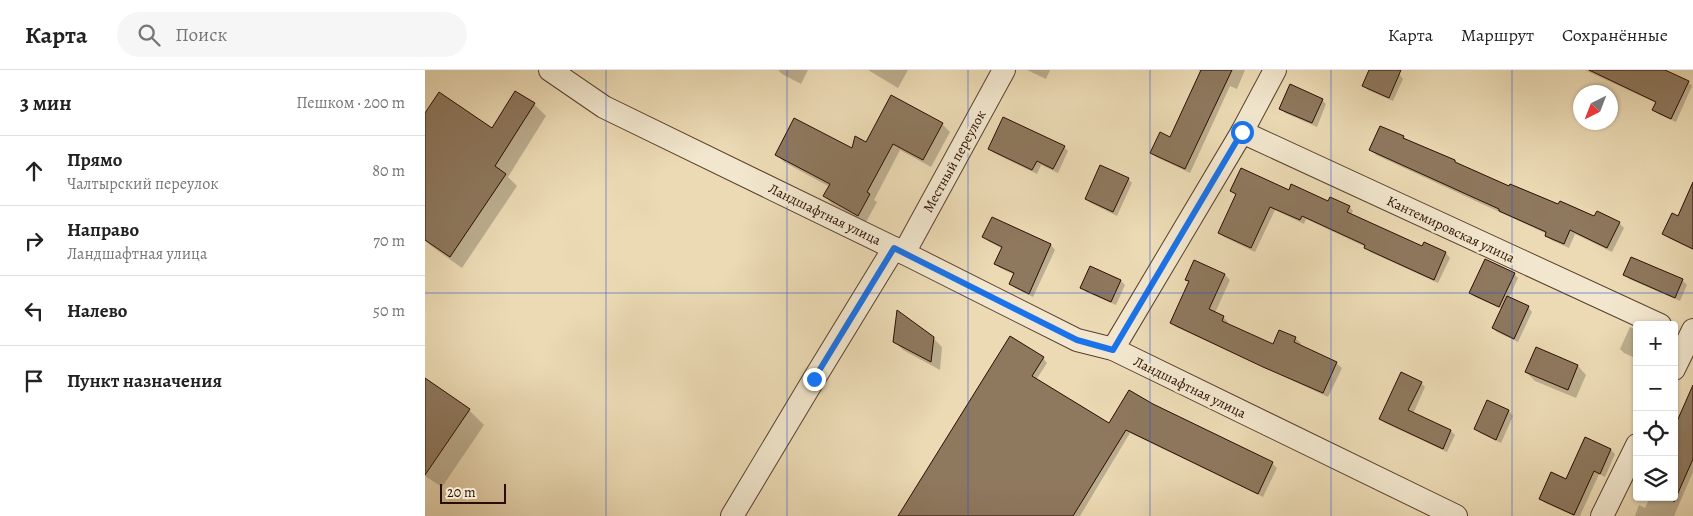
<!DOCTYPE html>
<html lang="ru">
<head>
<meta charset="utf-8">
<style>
	:root { --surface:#fff; --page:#f6f6f6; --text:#222; --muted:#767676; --line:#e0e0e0 }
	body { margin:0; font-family:Alegreya,serif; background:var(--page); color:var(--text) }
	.controls { position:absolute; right:15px; bottom:15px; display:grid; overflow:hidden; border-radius:5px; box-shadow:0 1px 4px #0004 }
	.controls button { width:45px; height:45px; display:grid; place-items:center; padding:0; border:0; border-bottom:1px solid var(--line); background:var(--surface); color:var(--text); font:25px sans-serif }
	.compass { position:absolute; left:1148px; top:15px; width:45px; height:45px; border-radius:50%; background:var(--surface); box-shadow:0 1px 4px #0004; rotate:222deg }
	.scale { position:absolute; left:15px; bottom:12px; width:66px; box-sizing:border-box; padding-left:5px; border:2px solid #2a0d00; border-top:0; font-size:14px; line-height:18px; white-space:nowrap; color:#2a0d00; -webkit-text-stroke:4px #f2e7ce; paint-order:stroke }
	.stop { position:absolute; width:15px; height:15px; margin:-11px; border:4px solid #1a73e8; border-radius:50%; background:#fff }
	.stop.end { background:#1a73e8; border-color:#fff; box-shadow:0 1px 5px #0008 }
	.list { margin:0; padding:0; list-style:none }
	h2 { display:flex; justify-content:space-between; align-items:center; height:65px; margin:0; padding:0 20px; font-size:21px }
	h2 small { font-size:16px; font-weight:400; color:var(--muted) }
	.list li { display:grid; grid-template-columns:32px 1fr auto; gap:15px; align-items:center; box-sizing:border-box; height:70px; padding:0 20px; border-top:1px solid var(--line) }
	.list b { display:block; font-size:19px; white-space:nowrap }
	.list p { margin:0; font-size:16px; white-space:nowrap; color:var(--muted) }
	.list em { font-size:16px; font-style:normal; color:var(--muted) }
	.icon { flex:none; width:28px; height:28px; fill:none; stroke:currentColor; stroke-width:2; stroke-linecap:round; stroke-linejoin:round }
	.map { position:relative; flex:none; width:1268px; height:446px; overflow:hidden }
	header { display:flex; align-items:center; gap:30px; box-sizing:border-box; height:70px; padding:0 25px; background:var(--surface); border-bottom:1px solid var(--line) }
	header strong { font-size:24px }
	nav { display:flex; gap:28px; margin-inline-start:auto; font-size:18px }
	.search { width:350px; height:45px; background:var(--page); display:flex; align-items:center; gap:12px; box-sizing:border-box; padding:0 18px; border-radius:28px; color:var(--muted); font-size:19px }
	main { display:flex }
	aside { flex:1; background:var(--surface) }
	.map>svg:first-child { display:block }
</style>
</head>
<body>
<header>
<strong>Карта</strong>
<div class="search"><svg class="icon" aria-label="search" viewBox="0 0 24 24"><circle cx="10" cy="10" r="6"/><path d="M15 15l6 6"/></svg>Поиск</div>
<nav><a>Карта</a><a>Маршрут</a><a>Сохранённые</a></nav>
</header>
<main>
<aside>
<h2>3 мин<small>Пешком · 200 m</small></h2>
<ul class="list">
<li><svg class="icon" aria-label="ahead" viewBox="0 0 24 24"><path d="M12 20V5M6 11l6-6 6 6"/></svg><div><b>Прямо</b><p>Чалтырский переулок</p></div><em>80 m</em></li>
<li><svg class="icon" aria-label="right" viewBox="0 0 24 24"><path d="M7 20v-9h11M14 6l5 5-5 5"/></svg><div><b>Направо</b><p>Ландшафтная улица</p></div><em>70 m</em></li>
<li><svg class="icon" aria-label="left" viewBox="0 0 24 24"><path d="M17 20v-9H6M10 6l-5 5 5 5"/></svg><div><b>Налево</b></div><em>50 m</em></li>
<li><svg class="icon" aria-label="arrive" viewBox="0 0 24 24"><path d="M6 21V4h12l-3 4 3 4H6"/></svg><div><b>Пункт назначения</b></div></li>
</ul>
</aside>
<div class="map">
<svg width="1268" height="446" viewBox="0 0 1268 446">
	<rect width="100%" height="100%" fill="#ebdab4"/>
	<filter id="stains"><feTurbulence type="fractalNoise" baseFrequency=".004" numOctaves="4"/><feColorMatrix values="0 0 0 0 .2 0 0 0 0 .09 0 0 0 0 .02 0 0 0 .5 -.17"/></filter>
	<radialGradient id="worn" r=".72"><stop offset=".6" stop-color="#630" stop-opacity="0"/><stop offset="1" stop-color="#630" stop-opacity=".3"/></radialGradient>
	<!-- shadow -->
	<g fill="#0003">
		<polygon points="353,0 383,0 376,14 357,4"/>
		<polygon points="443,0 483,0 473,18"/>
		<polygon points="602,0 625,0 621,9"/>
		<polygon points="773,0 820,0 812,19 805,16 765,103 731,87 727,83 746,69 776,2"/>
		<polygon points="945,0 964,0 974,4 978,9 968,31 943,20 939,16"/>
		<polygon points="1160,0 1230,0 1263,12 1267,16 1251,52 1233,44 1228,40 1231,33"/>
		<polygon points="466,27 517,54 525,62 506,97 475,80 449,130 452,132 441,152 407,134 400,126 405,117 359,92 351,84 428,80 441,73"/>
		<polygon points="897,30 901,34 892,57 860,43 856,38"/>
		<polygon points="109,34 121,46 83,107 92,116 37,198 6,176 0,170 0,45 67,59"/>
		<polygon points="978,67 983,71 1085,118 1170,148 1194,153 1199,158 1187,182 1150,164 1144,178 1126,170 1121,165 1122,164 951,85 946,80"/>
		<polygon points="639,77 643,81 633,103 616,95 612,104 569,83 564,79"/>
		<polygon points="703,109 707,113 692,146 666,133 661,129"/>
		<polygon points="1268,115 1268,180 1243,168 1238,164 1254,147"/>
		<polygon points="807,121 864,121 924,137 928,141 926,145 997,178 999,174 1021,183 1025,188 1013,213 945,182 941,177 881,149 879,154 850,140 830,182 799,167 795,163 812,125"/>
		<polygon points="567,148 626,175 630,180 608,227 590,218 586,214 590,205 575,198 571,194 578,179 563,171 559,167"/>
		<polygon points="1089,204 1093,208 1084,228 1103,237 1107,242 1093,272 1072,262 1068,258 1077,239 1050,227 1046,223"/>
		<polygon points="1200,204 1257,210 1262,215 1255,231 1204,209"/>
		<polygon points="800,205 805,210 790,243 798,247 803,252 802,254 848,276 855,261 870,268 876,273 874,276 911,293 917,298 903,327 751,257 746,252 765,212 762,209"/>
		<polygon points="696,211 700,215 691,235 661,222 657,217"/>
		<polygon points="1205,257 1212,260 1212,289 1199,283 1195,279"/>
		<polygon points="508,268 517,277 515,300 478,280 469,271"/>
		<polygon points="1111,278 1153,296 1161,305 1151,328 1110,311 1101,302"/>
		<polygon points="618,288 622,293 611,310 684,355 847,393 852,398 838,427 705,363 655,446 475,446"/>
		<polygon points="0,310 44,340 59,355 17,417 0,406"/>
		<polygon points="996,313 1000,317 988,344 1026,361 1030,365 1022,382 960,353 956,349"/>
		<polygon points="1268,318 1268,402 1249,446 1210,446 1214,435 1220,438 1225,427 1249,427 1249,361"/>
		<polygon points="1063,332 1084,341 1088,346 1076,373 1055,363 1051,359"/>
		<polygon points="1186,380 1190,384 1180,407 1174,404 1155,446 1149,446 1120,433 1115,428"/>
	</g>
	<!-- building -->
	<g fill="#8e785e" stroke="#2a0d00">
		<polygon points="776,0 807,0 760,99 725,83 735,62 745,67"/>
		<polygon points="944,0 976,0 964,28 937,16"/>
		<polygon points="1164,0 1240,0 1264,11 1246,49 1227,40 1231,32"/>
		<polygon points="865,14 898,29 887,53 854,39"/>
		<polygon points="90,21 110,33 70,96 81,104 25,187 0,170 0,43 14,22 67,58"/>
		<polygon points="466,25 518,53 498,90 468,74 442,122 445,124 433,146 398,126 405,114 350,85 369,48 427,78 430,66 441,72"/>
		<polygon points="578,47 640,76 628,99 612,91 607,100 563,79"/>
		<polygon points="955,56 979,66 978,68 1030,90 1030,92 1084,116 1085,114 1133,134 1135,131 1169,146 1172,141 1195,152 1182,178 1145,160 1139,174 1120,166 1121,162 1074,141 1074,139 944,80"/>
		<polygon points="675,95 704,108 688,142 660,129"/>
		<polygon points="816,98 864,120 866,114 903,131 905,127 925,136 922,142 997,176 999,172 1021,182 1009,210 939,178 940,175 877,146 875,150 845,137 826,178 793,163 811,124 805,121"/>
		<polygon points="1268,112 1268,179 1237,164 1247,143 1253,146"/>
		<polygon points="567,147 626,174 604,224 584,214 589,203 569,194 577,177 557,167"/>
		<polygon points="1206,187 1258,209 1250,228 1198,205"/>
		<polygon points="1060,189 1090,203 1074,237 1044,223"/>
		<polygon points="769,190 800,204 784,239 799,246 797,251 848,274 854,260 871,267 869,272 912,292 898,323 838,297 745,253 764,211 760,210"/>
		<polygon points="665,196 696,210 686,232 655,218"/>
		<polygon points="1082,226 1104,236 1089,269 1067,258"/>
		<polygon points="472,240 509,267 506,292 468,272"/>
		<polygon points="585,266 619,287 607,306 684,353 704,320 728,334 848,392 833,424 701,360 648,446 473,446"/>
		<polygon points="1111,277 1153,295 1143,320 1100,302"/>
		<polygon points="976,302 997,312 983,340 1026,360 1018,379 954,349"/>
		<polygon points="0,308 45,339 0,405"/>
		<polygon points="1268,315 1268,389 1249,432 1249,358"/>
		<polygon points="1062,330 1084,340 1071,370 1049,359"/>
		<polygon points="1160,367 1186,379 1175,404 1169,401 1149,445 1114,429 1126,402 1141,409"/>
	</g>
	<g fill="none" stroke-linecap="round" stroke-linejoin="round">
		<defs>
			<g id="minor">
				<polyline points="125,0 179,37 479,183 652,270 688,279 1031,446"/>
				<polyline points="817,62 1235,255"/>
				<polyline points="479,183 579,0"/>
				<polyline points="688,279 817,62 850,0"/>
				<polyline points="1249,299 1268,260"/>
				<polyline points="307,446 389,309 469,178"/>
				<polyline points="1177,446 1212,375"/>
			</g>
		</defs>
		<!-- minor casing -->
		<use href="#minor" stroke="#5a402d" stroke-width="24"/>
		<!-- minor -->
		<use href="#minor" stroke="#f2e7ce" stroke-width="22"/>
	</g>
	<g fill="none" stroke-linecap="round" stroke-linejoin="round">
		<!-- route -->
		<polyline stroke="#1a73e8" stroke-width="6" points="389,309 469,178 652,270 688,280 817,62"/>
	</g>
	<!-- grid -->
	<path fill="none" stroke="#1d4ed8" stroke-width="1" stroke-opacity="0.55" d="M 181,0 L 181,446M 362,0 L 362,446M 543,0 L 543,446M 725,0 L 725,446M 906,0 L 906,446M 1087,0 L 1087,446M 0,223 L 1268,223"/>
	<g text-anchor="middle" stroke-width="5" stroke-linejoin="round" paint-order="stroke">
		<!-- street labels -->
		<g font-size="14" fill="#2a0d00" stroke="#f2e7ce">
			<text transform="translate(529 91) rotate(-61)" y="5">Местный переулок</text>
			<text transform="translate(400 144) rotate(26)" y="5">Ландшафтная улица</text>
			<text transform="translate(1026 159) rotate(25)" y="5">Кантемировская улица</text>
			<text transform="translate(765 317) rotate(26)" y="5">Ландшафтная улица</text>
		</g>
	</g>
	<rect width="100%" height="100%" filter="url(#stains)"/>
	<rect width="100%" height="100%" fill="url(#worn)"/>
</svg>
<div class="controls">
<button>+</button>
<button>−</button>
<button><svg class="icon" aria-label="locate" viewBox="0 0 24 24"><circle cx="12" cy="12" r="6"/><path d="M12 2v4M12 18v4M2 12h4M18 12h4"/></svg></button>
<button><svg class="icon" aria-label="layers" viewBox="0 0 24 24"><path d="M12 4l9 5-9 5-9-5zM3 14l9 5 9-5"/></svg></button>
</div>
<svg class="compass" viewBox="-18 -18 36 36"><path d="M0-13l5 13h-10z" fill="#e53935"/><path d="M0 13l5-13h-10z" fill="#767676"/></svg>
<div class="scale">20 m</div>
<div class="stop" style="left:817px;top:62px"></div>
<div class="stop end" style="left:389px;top:309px"></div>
</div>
</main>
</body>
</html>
